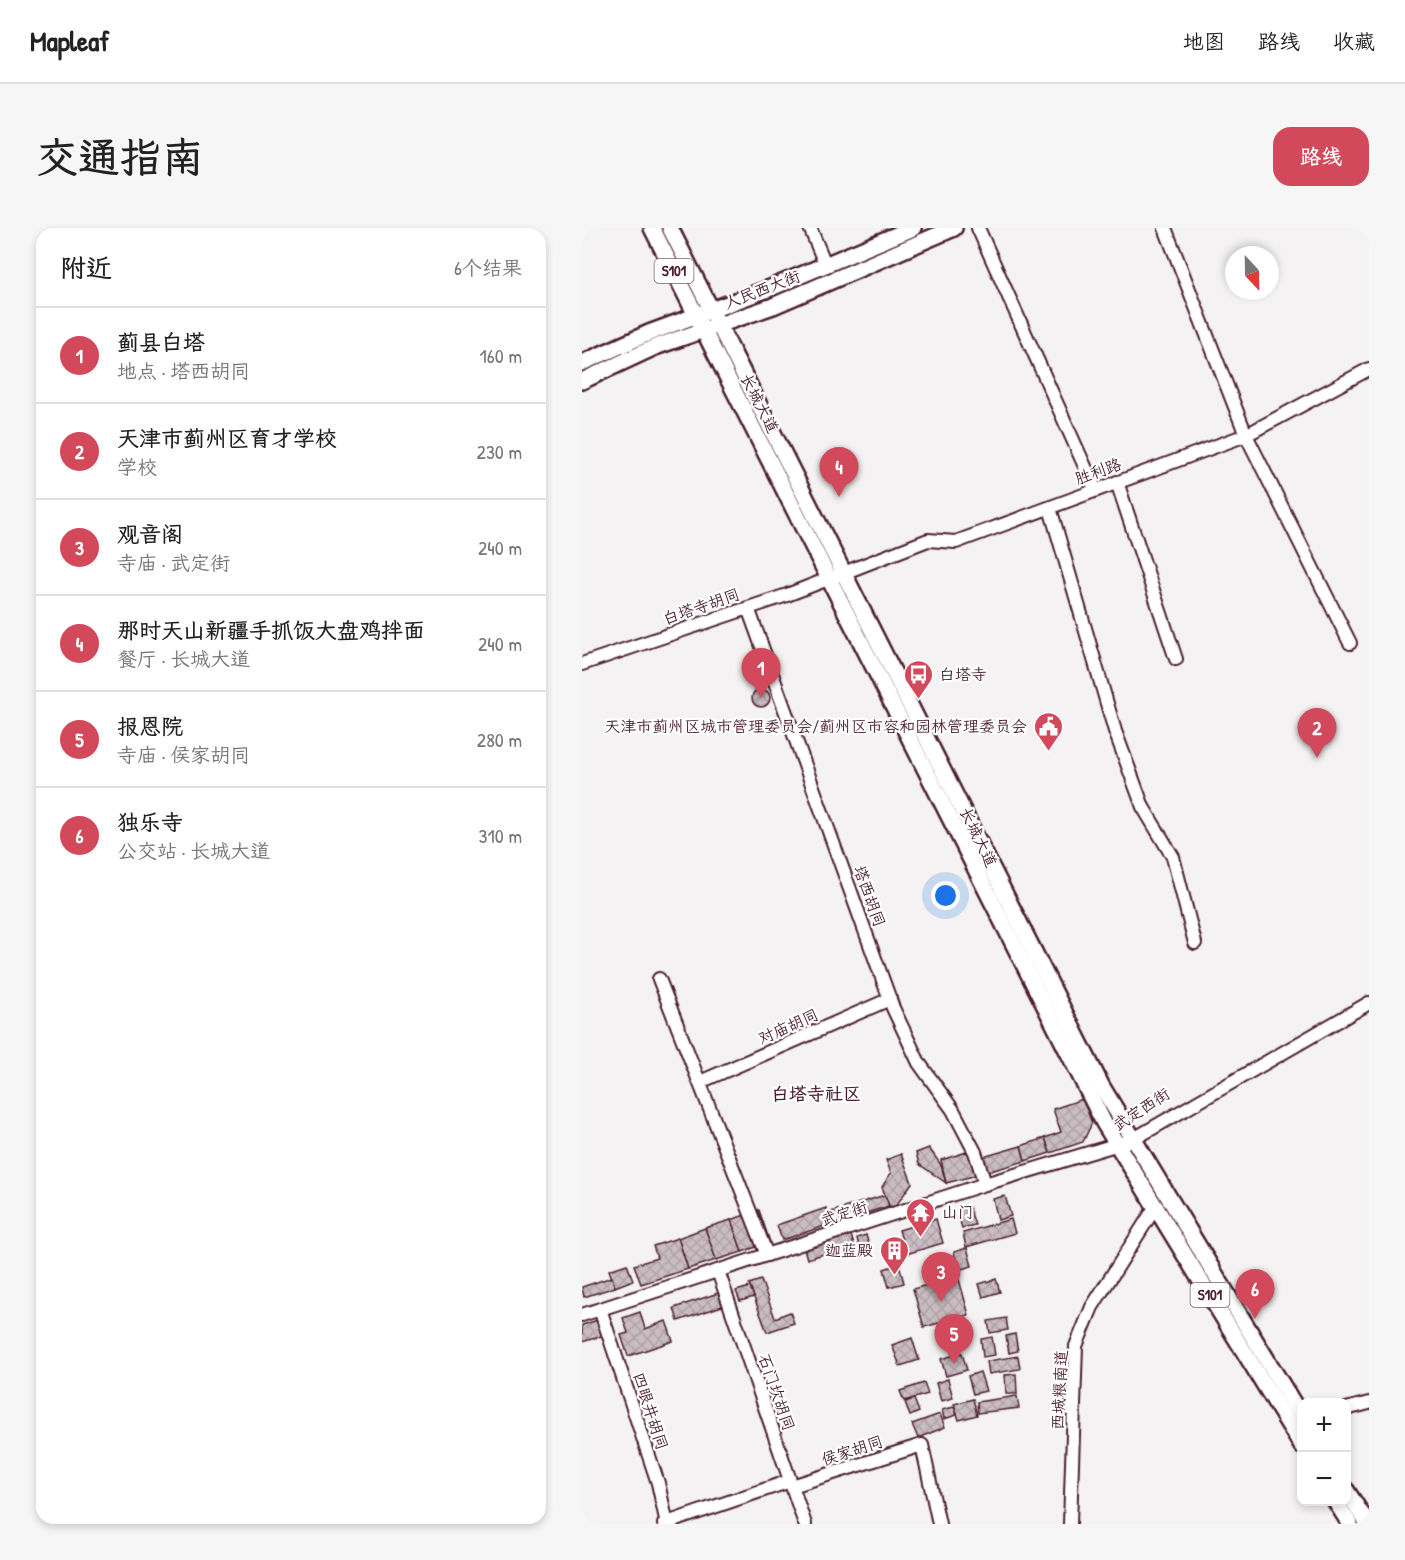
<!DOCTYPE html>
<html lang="zh">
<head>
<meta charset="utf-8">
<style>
	:root { --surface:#fff; --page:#f6f6f6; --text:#222; --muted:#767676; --line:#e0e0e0; --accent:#d1495b }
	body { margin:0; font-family:"Patrick Hand","LXGW WenKai TC",sans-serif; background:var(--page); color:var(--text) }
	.controls { position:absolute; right:18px; bottom:18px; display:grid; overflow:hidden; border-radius:12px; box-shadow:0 3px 9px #0003 }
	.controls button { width:54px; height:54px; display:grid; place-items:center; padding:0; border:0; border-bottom:2px solid var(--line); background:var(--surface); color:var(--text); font:30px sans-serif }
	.compass { position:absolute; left:643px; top:18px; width:54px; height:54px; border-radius:50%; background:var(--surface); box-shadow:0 3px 9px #0003; rotate:158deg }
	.you { position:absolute; left:364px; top:668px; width:21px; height:21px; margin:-15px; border:4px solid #fff; border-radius:50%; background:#1a73e8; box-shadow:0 0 0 9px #1a73e833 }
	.badge { display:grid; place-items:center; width:39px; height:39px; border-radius:50%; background:var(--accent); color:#fff; font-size:20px; font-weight:700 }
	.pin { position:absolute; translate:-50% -50px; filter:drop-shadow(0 2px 3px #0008) }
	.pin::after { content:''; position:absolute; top:32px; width:21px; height:18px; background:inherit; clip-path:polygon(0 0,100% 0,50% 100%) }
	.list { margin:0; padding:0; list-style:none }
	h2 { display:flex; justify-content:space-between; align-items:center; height:78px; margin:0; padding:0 24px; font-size:26px }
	h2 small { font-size:20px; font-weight:400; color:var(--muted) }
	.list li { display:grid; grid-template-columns:39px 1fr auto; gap:18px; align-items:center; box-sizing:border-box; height:96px; padding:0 24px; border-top:2px solid var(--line) }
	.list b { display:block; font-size:22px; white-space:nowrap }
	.list p { margin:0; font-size:20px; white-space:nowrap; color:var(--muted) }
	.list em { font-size:20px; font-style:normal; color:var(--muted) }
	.map { position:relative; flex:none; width:787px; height:1296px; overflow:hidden; border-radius:18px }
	header { display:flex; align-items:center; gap:36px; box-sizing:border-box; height:84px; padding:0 30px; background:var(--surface); border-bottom:2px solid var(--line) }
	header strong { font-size:28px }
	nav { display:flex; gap:33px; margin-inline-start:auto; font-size:21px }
	.intro { display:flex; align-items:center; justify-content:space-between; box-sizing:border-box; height:144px; padding:0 36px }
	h1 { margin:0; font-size:42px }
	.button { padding:15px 27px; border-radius:18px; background:var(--accent); color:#fff; font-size:21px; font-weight:700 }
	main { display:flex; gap:36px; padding:0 36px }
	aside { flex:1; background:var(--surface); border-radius:18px; box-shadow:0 3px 9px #0003 }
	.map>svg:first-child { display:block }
</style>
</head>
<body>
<header>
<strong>Mapleaf</strong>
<nav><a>地图</a><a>路线</a><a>收藏</a></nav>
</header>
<div class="intro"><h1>交通指南</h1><a class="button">路线</a></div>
<main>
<aside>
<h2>附近<small>6个结果</small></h2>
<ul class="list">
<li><span class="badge">1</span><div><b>蓟县白塔</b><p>地点 · 塔西胡同</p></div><em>160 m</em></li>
<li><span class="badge">2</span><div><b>天津市蓟州区育才学校</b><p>学校</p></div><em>230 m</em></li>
<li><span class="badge">3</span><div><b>观音阁</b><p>寺庙 · 武定街</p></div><em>240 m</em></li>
<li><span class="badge">4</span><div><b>那时天山新疆手抓饭大盘鸡拌面</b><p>餐厅 · 长城大道</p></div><em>240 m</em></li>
<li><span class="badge">5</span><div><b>报恩院</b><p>寺庙 · 侯家胡同</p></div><em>280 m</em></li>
<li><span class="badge">6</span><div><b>独乐寺</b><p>公交站 · 长城大道</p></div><em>310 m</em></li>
</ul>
</aside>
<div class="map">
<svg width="787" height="1296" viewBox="0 0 787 1296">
	<defs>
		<pattern id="building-cross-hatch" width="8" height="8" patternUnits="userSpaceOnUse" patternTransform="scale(1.5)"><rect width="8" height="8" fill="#cabdc1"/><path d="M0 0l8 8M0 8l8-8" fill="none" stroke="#afa2a6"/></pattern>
	</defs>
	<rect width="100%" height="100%" fill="#f4f2f2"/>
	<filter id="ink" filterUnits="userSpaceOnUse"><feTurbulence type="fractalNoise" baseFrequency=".0167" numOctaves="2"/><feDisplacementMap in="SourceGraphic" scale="12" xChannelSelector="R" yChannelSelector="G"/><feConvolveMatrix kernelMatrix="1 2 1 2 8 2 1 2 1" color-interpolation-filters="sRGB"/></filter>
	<g filter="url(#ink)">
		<!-- building -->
		<g fill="url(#building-cross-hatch)" stroke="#4a1f2b" stroke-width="1.5">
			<circle cx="179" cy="470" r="9"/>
			<polygon points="501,871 510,895 501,914 468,925 463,910 479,904 471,881"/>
			<polygon points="463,910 468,925 443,933 439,918"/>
			<polygon points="439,918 443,933 405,944 401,929"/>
			<polygon points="347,920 359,937 364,955 337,936 334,925"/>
			<polygon points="388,923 395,947 364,955 359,932"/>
			<polygon points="319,926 330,955 313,979 307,978 300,959 309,945 304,932"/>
			<polygon points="303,967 307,978 249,996 246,985"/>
			<polygon points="423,968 429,988 416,992 411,971"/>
			<polygon points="387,979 393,997 380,1000 375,982"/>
			<polygon points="244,980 249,996 200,1012 195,997"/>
			<polygon points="177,982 188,1014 160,1024 149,992"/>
			<polygon points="354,991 361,1015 324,1026 317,1002"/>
			<polygon points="429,991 433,1005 384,1019 381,1005"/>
			<polygon points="149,992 160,1024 134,1032 123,1000"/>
			<polygon points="123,1000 134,1032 106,1041 96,1010"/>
			<polygon points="268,1004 272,1017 225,1031 221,1017"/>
			<polygon points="284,1007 289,1024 279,1026 275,1010"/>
			<polygon points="96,1010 106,1041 59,1056 52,1037 75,1030 71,1018"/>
			<polygon points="385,1020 390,1038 376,1042 372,1024"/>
			<polygon points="45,1036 51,1052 33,1059 27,1042"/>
			<polygon points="317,1036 322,1055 307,1059 302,1041"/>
			<polygon points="376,1048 387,1087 342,1099 331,1061"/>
			<polygon points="30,1049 33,1059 2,1069 0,1059"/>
			<polygon points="414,1051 418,1064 401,1069 397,1056"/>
			<polygon points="179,1052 193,1090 208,1084 212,1095 185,1104 167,1056"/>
			<polygon points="168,1059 172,1069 158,1073 154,1063"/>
			<polygon points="142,1063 146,1076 96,1093 92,1080"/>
			<polygon points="58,1084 63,1101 84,1093 91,1113 46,1128 39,1107 46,1105 41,1090"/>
			<polygon points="424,1090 426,1102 408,1105 406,1093"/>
			<polygon points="16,1092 20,1108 0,1114 0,1097"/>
			<circle cx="366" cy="1106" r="4.5"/>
			<polygon points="433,1106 436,1123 427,1125 424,1108"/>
			<polygon points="410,1109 413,1127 401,1129 399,1111"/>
			<polygon points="330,1110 337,1132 318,1138 310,1117"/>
			<polygon points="380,1125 385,1142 364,1148 359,1131"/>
			<polygon points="436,1128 438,1141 407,1146 405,1133"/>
			<polygon points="398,1144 404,1163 391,1166 386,1148"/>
			<polygon points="434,1146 435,1166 424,1166 423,1147"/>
			<polygon points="366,1151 371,1170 359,1173 354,1155"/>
			<polygon points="342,1155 346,1166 322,1173 318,1163"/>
			<polygon points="435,1168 437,1180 396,1185 395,1174"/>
			<polygon points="332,1171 337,1184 328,1188 323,1174"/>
			<polygon points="391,1171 395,1187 377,1192 372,1176"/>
			<polygon points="372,1179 375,1187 362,1191 360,1182"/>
			<polygon points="358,1186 363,1199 336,1210 330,1196"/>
		</g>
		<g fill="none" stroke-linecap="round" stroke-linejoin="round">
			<defs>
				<g id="minor">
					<polyline points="228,0 244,38"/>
					<polyline points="396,0 513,261"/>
					<polyline points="583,0 664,207 768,415"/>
					<polyline points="535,254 594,431"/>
					<polyline points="468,280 533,503 561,579 591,629 613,715"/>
					<polyline points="166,380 311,780 337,835 371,882 393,924 403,956"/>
					<polyline points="0,436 205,367 346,312 374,314 664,207 787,141"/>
					<polyline points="77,751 185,1027"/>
					<polyline points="118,854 308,771"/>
					<polyline points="136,1043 223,1296"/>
					<polyline points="18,1081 76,1255 85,1296"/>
					<polyline points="0,1087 403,956 550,912 787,775"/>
					<polyline points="764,1181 787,1175"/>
					<polyline points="210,1258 340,1217 357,1296"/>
					<polyline points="82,1296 208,1253"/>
					<polyline points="488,1296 494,1118 510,1079 574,978"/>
				</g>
				<g id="major">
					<polyline points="70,0 522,895 720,1218"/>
					<polyline points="88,0 520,859 720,1190"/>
					<polyline points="0,135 67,105 186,61 331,0"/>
					<polyline points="0,153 73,119 191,78 372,0"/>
					<polyline points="764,1262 786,1296"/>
					<polyline points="754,1274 768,1296"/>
				</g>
			</defs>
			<!-- minor casing -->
			<use href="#minor" stroke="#4a1f2b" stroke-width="16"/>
			<!-- major casing -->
			<use href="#major" stroke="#4a1f2b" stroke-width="20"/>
			<!-- minor -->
			<use href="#minor" stroke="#fff" stroke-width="12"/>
			<!-- major -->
			<use href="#major" stroke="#fff" stroke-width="15"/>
		</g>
	</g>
	<!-- icons -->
	<defs>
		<symbol id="bus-pin" viewBox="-11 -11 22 30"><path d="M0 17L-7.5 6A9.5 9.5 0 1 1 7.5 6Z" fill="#d1495b" stroke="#fff"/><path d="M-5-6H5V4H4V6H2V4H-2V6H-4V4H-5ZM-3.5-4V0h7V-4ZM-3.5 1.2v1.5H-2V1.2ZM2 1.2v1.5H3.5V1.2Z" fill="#fff"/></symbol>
		<symbol id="civic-pin" viewBox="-11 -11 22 30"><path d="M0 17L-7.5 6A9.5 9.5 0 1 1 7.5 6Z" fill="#d1495b" stroke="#fff"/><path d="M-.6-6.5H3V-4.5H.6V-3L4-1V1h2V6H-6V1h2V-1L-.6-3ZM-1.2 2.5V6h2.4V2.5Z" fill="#fff"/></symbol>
		<symbol id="temple-pin" viewBox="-11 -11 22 30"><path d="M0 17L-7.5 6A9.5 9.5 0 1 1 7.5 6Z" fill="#d1495b" stroke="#fff"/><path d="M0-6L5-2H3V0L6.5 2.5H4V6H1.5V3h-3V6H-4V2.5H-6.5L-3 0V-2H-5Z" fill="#fff"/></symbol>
		<symbol id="building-pin" viewBox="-11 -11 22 30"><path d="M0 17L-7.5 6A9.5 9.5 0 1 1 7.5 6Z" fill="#d1495b" stroke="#fff"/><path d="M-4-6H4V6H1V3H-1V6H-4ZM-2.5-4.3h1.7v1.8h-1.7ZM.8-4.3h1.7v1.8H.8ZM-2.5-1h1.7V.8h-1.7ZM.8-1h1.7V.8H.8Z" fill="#fff"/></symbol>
	</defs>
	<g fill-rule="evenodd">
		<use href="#bus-pin" x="320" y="430" width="33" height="45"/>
		<use href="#civic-pin" x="450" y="482" width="33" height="45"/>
		<use href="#temple-pin" x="322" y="968" width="33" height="45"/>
		<use href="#building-pin" x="296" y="1006" width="33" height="45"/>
	</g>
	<g text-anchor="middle" stroke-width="4.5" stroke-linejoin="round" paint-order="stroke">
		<!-- shield labels -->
		<g fill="#fff" stroke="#80626b" stroke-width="1.5">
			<rect x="72.5" y="31" width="39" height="24" rx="4.5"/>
			<rect x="608.5" y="1055" width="39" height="24" rx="4.5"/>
		</g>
		<g font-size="15" font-weight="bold" fill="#4a1f2b">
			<text x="92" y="48">S101</text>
			<text x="628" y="1072">S101</text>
		</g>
		<!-- street labels -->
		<g font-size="16" fill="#4a1f2b" stroke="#fff">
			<text transform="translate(180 61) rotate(-21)" y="6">人民西大街</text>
			<text transform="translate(178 175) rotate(63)" y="6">长城大道</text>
			<text transform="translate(516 243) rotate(-20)" y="6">胜利路</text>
			<text transform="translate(119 378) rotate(-19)" y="6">白塔寺胡同</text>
			<text transform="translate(397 609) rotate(64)" y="6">长城大道</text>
			<text transform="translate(288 668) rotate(70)" y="6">塔西胡同</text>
			<text transform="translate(206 798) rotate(-24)" y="6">对庙胡同</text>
			<text transform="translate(559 881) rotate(-33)" y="6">武定西街</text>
			<text transform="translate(262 985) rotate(-18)" y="6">武定街</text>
			<text transform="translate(477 1162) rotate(-87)" y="6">西城粮南道</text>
			<text transform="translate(195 1164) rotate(71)" y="6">石门坎胡同</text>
			<text transform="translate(69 1183) rotate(72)" y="6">四眼井胡同</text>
			<text transform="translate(270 1222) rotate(-18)" y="6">侯家胡同</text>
		</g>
		<!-- poi labels -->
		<g font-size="16" fill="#4a1f2b" stroke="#fff" text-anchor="start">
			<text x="357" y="452">白塔寺</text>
			<text x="445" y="504" text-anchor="end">天津市蓟州区城市管理委员会/蓟州区市容和园林管理委员会</text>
			<text x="360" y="990">山门</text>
			<text x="291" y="1028" text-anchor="end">迦蓝殿</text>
		</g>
		<!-- neighbourhood labels -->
		<g font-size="18" font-weight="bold" fill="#4a1f2b" stroke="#fff">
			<text x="234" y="872">白塔寺社区</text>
		</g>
	</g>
</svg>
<div class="controls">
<button>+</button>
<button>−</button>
</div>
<svg class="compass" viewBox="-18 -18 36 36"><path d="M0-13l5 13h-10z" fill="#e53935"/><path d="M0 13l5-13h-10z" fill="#767676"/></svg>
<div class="you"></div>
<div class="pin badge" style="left:179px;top:470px">1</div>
<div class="pin badge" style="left:735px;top:530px">2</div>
<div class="pin badge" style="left:359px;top:1074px">3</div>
<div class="pin badge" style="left:257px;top:269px">4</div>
<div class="pin badge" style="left:372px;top:1136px">5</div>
<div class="pin badge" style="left:673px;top:1091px">6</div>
</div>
</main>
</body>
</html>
